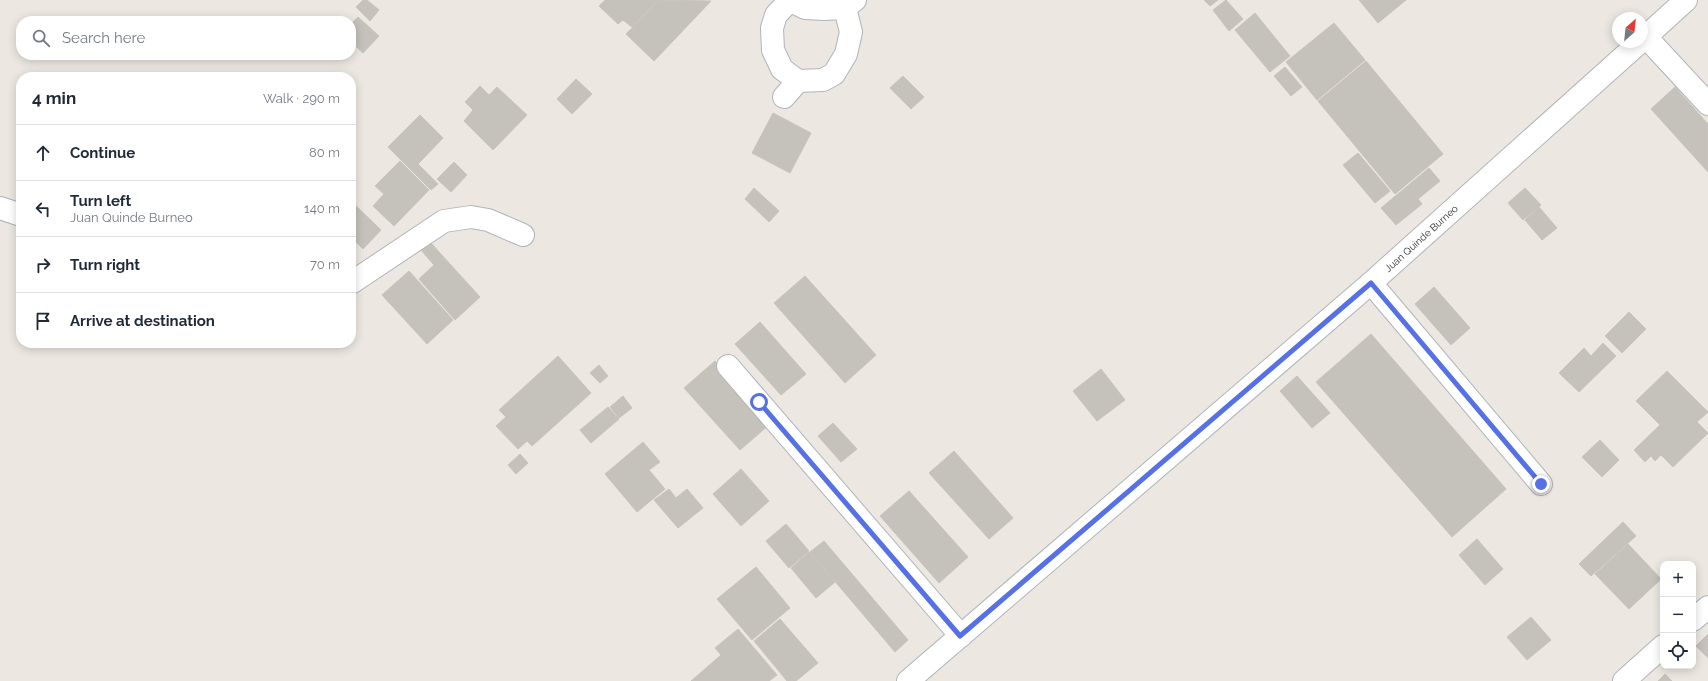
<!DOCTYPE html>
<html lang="en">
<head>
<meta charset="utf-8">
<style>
	:root { --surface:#fff; --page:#f2f2f3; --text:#1f2937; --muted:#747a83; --line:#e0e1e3 }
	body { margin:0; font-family:Raleway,sans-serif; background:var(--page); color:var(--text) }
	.controls { position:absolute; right:12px; bottom:12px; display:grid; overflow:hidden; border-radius:8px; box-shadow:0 2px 10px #0003 }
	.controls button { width:36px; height:36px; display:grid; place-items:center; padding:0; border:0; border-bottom:1px solid var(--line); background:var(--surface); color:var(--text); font:20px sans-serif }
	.compass { position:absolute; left:1612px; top:12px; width:36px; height:36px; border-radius:50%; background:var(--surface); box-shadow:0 2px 10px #0003; rotate:27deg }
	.stop { position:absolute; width:12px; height:12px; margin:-9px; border:3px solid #5670e5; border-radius:50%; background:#fff }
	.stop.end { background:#5670e5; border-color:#fff; box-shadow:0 1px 4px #0008 }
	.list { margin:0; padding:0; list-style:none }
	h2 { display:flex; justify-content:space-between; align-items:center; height:52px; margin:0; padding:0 16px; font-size:17px }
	h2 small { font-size:13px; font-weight:400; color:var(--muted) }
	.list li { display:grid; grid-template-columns:26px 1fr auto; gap:12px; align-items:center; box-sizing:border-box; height:56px; padding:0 16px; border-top:1px solid var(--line) }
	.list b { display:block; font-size:15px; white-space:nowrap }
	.list p { margin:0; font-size:13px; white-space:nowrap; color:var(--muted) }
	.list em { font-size:13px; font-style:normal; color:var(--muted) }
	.icon { flex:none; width:22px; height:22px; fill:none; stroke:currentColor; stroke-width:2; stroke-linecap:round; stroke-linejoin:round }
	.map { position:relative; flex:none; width:1708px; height:681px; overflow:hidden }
	.search { position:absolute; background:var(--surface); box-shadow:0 2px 10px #0003; left:16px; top:16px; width:340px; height:44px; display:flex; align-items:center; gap:10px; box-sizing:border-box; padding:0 14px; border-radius:16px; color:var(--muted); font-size:15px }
	.panel { position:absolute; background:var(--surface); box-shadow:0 2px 10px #0003; left:16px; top:72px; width:340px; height:276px; border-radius:16px }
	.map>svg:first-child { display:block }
</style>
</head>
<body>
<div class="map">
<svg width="1708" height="681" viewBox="0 0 1708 681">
	<rect width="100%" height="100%" fill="#ece8e1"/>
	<!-- building -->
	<g fill="#c5c2bc" stroke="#c8c3bb">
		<polygon points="363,0 367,0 379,10 370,21 356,7"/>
		<polygon points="605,0 658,0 632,27 623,20 618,24 599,6"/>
		<polygon points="659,0 711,1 654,61 626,34"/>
		<polygon points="1204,0 1218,0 1210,6"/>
		<polygon points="1226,0 1243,19 1229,31 1213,10"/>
		<polygon points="1359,0 1406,0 1378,23"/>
		<polygon points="1255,13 1290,56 1270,72 1235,30"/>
		<polygon points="358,17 379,36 363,53 351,42 351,24"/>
		<polygon points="1334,23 1365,60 1317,100 1286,62"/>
		<polygon points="1366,61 1443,154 1395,194 1318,101"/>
		<polygon points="1285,67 1302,87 1291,96 1274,76"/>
		<polygon points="903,76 924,97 911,109 890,88"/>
		<polygon points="576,79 592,94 572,114 557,99"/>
		<polygon points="480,86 489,95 497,87 527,115 493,150 464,121 473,110 465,102"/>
		<polygon points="1675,87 1708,124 1708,172 1651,109"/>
		<polygon points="773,113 811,133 790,173 752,153"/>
		<polygon points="420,115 443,138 418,164 438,184 431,190 388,147"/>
		<polygon points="1358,153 1390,191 1375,203 1343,165"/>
		<polygon points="400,161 429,190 394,226 373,206 384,194 375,186"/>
		<polygon points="454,162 467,175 451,192 437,179"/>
		<polygon points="1429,168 1440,181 1418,199 1422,204 1396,225 1381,208"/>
		<polygon points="754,188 779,211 769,222 745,199"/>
		<polygon points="1525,188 1541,205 1523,220 1508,203"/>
		<polygon points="351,201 381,230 363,249 351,237"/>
		<polygon points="1539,207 1557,228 1542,240 1525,220"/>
		<polygon points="430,242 480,297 455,320 419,279 434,265 421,250"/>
		<polygon points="409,271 453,320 427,344 382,295"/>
		<polygon points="805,276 876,355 845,383 774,303"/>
		<polygon points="1434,287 1470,328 1451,345 1415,304"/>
		<polygon points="1629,312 1646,329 1622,353 1605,336"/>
		<polygon points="760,322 806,374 781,395 735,344"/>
		<polygon points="1371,334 1506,489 1452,537 1316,382"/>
		<polygon points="1603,343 1616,356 1579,392 1559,373 1584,348 1591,356"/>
		<polygon points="558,356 591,393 532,446 527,441 518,449 496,426 506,417 499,410"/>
		<polygon points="715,361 770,424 740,450 684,388"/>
		<polygon points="599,365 608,376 600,383 590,373"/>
		<polygon points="1101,369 1125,400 1097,421 1073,391"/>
		<polygon points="1667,371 1708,412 1697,422 1708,433 1673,467 1661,455 1655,461 1651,456 1645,462 1634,450 1660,425 1636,401"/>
		<polygon points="1297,376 1330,413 1312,428 1280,391"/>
		<polygon points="623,396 632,408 619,418 610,407"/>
		<polygon points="608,407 619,419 591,443 580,430"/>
		<polygon points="833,423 857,449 841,462 818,436"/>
		<polygon points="1600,440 1619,460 1602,477 1582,457"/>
		<polygon points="643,442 660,462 649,470 665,489 637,512 605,474"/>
		<polygon points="954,451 1013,518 989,539 929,473"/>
		<polygon points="520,454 528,463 516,474 508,465"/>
		<polygon points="741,469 769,501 741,526 713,494"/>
		<polygon points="669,489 676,498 687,489 703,508 678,528 654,500"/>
		<polygon points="909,491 968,557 939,583 880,516"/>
		<polygon points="1623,522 1636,536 1591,576 1579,564"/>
		<polygon points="786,524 809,551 789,568 766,541"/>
		<polygon points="1477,539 1503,569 1485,585 1459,555"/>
		<polygon points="824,541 908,640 895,652 810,552"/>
		<polygon points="1628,544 1661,579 1629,609 1595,574"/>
		<polygon points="809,552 835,582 816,598 791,568"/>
		<polygon points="756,567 790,608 752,640 717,599"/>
		<polygon points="1531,617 1551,640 1527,660 1507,637"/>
		<polygon points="780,619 818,663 796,681 787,681 754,641"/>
		<polygon points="738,629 777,675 769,681 691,681 721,655 715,648"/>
		<polygon points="1708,634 1708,658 1696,646"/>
		<polygon points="1665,674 1672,681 1658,681"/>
	</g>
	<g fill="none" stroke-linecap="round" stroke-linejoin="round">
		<defs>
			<g id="minor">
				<polyline points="789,0 805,8 824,9 845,8 855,0"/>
				<polyline points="790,0 776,15 772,28 773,50 782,69 798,81"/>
				<polyline points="1646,37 1708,104"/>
				<polyline points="1642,40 1686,0"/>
				<polyline points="784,97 798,81 823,80 834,74 846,54 851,32 845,8"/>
				<polyline points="0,208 21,215"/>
				<polyline points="351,283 444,221 471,217 488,220 523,235"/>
				<polyline points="1371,283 1541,484"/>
				<polyline points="728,366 961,636"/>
				<polyline points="1693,620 1708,607"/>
				<polyline points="908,681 1371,283 1640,42"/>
				<polyline points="1624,681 1663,646"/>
			</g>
		</defs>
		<!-- minor casing -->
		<use href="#minor" stroke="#b1b3bb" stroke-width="24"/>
		<!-- minor -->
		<use href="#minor" stroke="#fff" stroke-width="22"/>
	</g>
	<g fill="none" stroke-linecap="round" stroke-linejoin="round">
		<!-- route -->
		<polyline stroke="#5670e5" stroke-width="5" points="759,402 960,636 1371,283 1541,484"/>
	</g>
	<g text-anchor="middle" stroke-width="3" stroke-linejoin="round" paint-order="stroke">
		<!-- street labels -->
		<g font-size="10" fill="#2d2d2d" stroke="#fff">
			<text transform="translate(1421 238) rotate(-42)" y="4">Juan Quinde Burneo</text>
		</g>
	</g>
</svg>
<div class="controls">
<button>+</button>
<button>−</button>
<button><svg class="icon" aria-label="locate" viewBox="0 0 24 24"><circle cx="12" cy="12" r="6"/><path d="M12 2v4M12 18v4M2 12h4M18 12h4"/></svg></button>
</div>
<svg class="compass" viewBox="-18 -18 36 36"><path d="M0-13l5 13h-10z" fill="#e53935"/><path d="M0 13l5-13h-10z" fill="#747a83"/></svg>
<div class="stop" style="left:759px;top:402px"></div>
<div class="stop end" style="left:1541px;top:484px"></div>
<div class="search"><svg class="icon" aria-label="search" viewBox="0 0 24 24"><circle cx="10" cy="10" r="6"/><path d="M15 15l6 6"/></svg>Search here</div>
<section class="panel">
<h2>4 min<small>Walk · 290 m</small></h2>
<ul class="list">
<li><svg class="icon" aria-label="ahead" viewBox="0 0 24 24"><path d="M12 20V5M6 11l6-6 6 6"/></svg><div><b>Continue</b></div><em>80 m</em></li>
<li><svg class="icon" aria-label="left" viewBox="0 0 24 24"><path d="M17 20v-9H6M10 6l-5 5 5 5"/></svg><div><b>Turn left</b><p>Juan Quinde Burneo</p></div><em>140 m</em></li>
<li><svg class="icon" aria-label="right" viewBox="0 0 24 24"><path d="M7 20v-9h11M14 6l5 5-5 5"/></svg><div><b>Turn right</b></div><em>70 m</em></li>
<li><svg class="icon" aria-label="arrive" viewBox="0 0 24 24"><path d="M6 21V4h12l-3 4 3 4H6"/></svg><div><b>Arrive at destination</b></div></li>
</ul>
</section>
</div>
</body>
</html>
